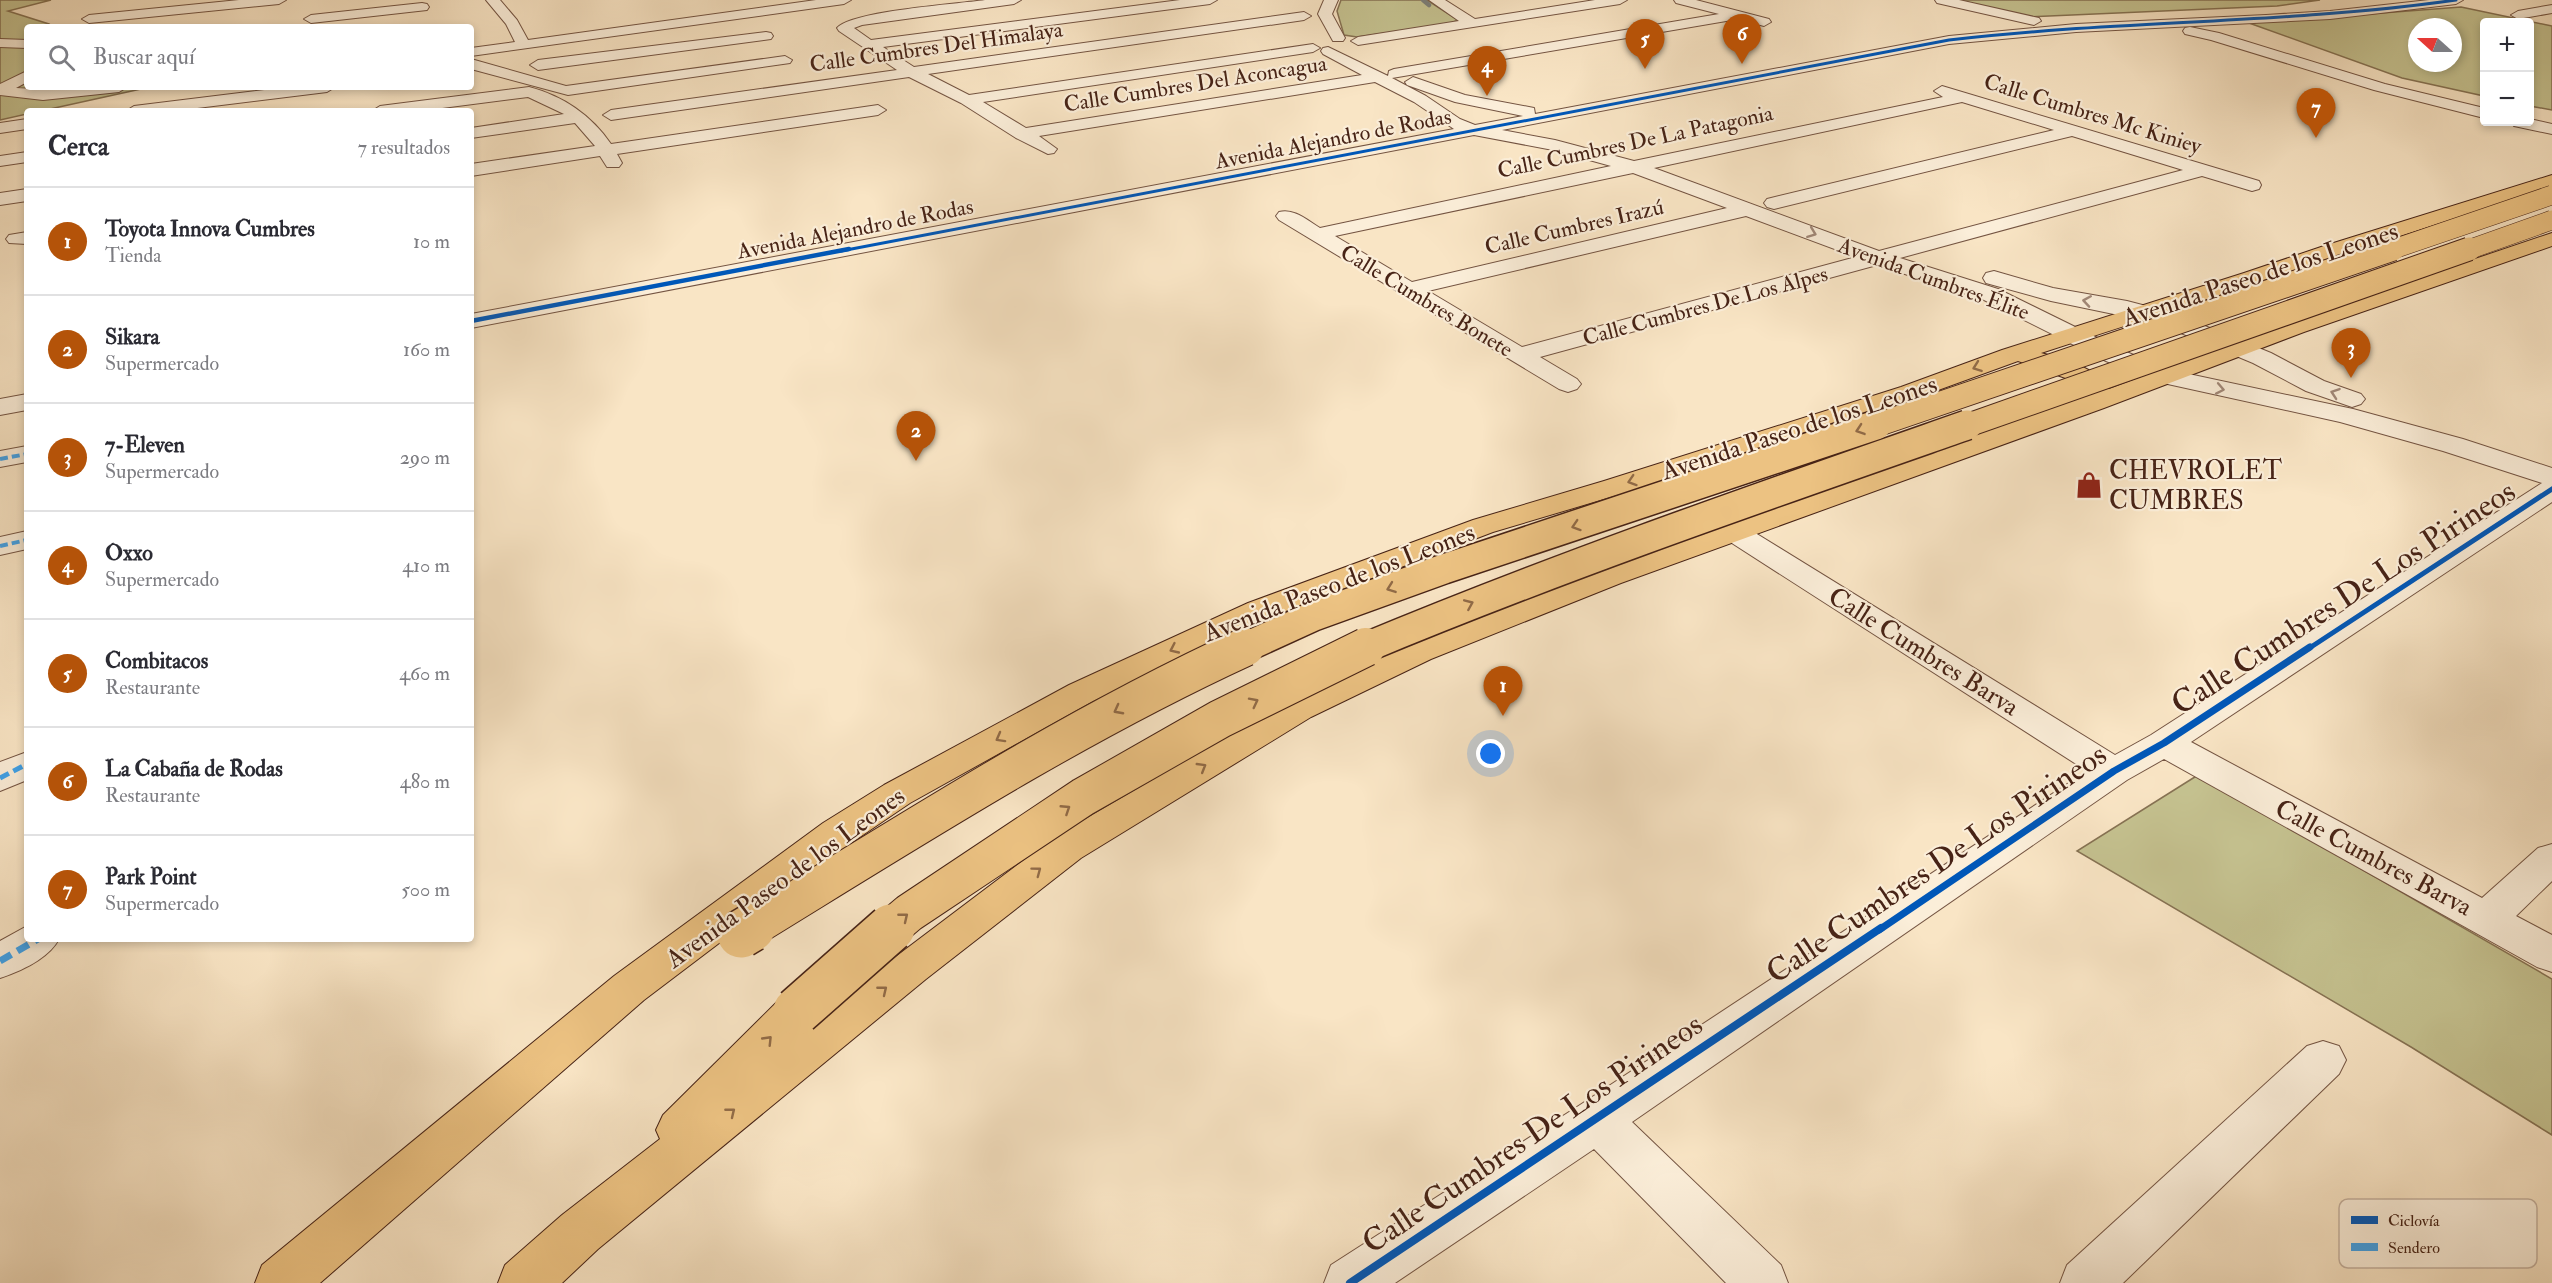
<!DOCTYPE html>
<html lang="es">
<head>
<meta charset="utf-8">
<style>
	:root { --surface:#fff; --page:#f2f2f3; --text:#2b2b33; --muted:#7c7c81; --line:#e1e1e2; --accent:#b45309 }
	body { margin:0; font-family:"IM FELL Double Pica",serif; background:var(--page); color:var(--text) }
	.controls { position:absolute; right:18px; top:18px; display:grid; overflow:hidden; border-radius:6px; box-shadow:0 3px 9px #0003 }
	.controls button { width:54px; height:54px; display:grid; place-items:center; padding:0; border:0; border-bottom:2px solid var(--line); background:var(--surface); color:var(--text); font:30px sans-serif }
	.compass { position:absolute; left:2408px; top:18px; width:54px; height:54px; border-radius:50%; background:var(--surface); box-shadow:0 3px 9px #0003; rotate:291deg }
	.you { position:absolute; left:1491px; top:754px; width:21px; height:21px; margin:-15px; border:4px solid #fff; border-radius:50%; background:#1a73e8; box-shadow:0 0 0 9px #1a73e833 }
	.badge { display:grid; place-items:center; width:39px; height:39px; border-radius:50%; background:var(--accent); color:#fff; font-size:20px; font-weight:700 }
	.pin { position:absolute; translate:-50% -50px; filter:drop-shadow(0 2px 3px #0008) }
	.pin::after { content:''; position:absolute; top:32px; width:21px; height:18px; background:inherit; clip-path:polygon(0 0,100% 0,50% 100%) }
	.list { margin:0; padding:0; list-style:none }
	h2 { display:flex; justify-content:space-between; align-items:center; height:78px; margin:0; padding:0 24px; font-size:26px }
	h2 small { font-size:20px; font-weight:400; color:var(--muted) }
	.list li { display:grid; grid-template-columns:39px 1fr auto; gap:18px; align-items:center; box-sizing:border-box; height:108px; padding:0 24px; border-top:2px solid var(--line) }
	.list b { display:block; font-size:22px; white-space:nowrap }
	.list p { margin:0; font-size:20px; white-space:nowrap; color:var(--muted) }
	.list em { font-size:20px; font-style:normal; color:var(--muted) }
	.icon { flex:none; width:33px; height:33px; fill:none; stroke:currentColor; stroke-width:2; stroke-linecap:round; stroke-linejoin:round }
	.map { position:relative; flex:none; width:2552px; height:1283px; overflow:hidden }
	.search { position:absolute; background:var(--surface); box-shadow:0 3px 9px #0003; left:24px; top:24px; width:450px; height:66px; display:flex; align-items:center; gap:15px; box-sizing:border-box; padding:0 21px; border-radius:6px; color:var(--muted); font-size:22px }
	.panel { position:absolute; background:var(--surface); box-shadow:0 3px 9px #0003; left:24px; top:108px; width:450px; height:834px; border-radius:6px }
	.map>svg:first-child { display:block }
</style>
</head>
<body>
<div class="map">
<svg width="2552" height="1283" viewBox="0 0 2552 1283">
	<rect width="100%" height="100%" fill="#f9e5c5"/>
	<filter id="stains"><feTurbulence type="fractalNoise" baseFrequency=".00333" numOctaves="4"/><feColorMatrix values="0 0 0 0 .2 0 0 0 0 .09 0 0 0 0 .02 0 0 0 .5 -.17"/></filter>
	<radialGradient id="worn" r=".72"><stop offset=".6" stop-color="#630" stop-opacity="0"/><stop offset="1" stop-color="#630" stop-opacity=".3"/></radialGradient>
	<!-- green -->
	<g fill="#c5c290" stroke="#867253" stroke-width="1.5" fill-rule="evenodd">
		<polygon points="0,0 51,0 8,11 49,24 53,27 27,27 27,87 150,87 41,111 27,111 27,114 0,120"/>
		<polygon points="1341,0 1427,0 1458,20 1449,24 1357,37 1344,35 1337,11"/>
		<polygon points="1949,0 2320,0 2277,6 2028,17"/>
		<path d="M 2461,7 L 2552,26 L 2552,110 L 2530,106 L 2530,22 L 2484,22 L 2484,96 L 2402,78 L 2249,23 ZM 2417,27 L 2453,27 L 2453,63 L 2417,63 Z"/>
		<polygon points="2198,775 2552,979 2552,1135 2411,1047 2077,851"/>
	</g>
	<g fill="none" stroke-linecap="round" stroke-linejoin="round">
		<!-- stream -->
		<polyline stroke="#7c7f79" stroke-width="4.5" points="1423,0 1429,5"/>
		<defs>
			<g id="minor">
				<polygon points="239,0 286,0 279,4 89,23 82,19 89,15"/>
				<polygon points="486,0 500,0 517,20 528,40 816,0 851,0 844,4 471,56 471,48 515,42 506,24"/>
				<path d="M 985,0 L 1021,0 L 1014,4 L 862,25 L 854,28 L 871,40 L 1180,0 L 1217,0 L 1210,4 L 883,47 L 914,67 L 1304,12 L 1311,16 L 1304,20 L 928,74 L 969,95 L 1313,44 L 1320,48 L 1313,52 L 983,102 L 1026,128 L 1362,75 L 1323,54 L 1321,51 L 1323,48 L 1328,47 L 1388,76 L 1389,71 L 1394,69 L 1719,14 L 1676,3 L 1674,0 L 1696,0 L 1769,19 L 1771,22 L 1764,26 L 1738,19 L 1392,78 L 1426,96 L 1460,119 L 1475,125 L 1523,116 L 1455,102 L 1407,85 L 1405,82 L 1413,77 L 1465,95 L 1534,108 L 1535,114 L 1949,36 L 2076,24 L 2266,15 L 2330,11 L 2429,0 L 2463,0 L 2456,4 L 2330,19 L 2076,32 L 1949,44 L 1502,130 L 1555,140 L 1634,161 L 1943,97 L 1934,91 L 1942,86 L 2259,181 L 2261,185 L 2259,189 L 2252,191 L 2202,176 L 1900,258 L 1998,289 L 2124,351 L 2170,370 L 2353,409 L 2463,439 L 2552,468 L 2552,502 L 2191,742 L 2482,898 L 2538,848 L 2552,844 L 2552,881 L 2516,916 L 2552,935 L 2552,972 L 2537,967 L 2164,759 L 2127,780 L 1632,1122 L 1781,1265 L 1788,1283 L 1726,1283 L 1594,1149 L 1395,1283 L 1324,1283 L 1331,1265 L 1580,1105 L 2087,771 L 1724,538 L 1719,532 L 1724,526 L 1734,523 L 1744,526 L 2115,755 L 2151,735 L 2542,483 L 2443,451 L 2340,422 L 2154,381 L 2106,361 L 1982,299 L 1877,265 L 1540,357 L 1577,379 L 1581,384 L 1577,389 L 1568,392 L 1559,389 L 1279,220 L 1276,216 L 1279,212 C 1294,208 1307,220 1320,228 L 1611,166 L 1553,150 L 1474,135 L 471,328 L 471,314 L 1454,129 L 1414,102 L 1375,82 L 1039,136 L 1057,149 L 1054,153 L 1048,154 L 1016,138 L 961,103 L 909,77 L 611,120 L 603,115 L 611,110 L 897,70 L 839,31 L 837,28 C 852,11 957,4 985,0 ZM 1962,102 L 2054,130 L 1767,199 L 1764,203 L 1767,207 L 1774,209 L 2072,136 L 2183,170 L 1879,251 L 1654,168 ZM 1633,173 L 1727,208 L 1412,282 L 1335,236 ZM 1746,216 L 1856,257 L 1522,347 L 1428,291 Z"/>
				<polygon points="1324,0 1338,0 1332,14 1345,38 1343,41 1333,41 1318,14"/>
				<polygon points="1429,0 1445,0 1475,19 1595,0 1627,0 1620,4 1358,45 1351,41 1358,37 1459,21"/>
				<polygon points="1935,0 1959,0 2039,18 2041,21 2034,25 1937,3"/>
				<polygon points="422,3 427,4 429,7 427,10 311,23 304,19 311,15"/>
				<polygon points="2552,5 2552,13 2518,19 2511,15 2518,11"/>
				<polygon points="2190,27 2219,33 2385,84 2484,108 2484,118 2374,90 2211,40 2185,34 2183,31 2185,28"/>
				<polygon points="766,32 771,33 773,36 771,39 538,70 530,65 538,60"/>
				<polygon points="0,39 27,40 27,48 0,47"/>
				<polygon points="785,56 792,60 790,63 568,95 471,69 471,59 566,86"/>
				<path d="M 27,71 L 27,82 L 16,88 C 53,91 90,87 127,87 L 119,92 L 43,100 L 0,95 L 0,84 Z"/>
				<polygon points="289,87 335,87 327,92 173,111 126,111 134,106"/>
				<path d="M 529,87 C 563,96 591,115 611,144 L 878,105 L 886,110 L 878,115 L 617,154 L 622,163 L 619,167 L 607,167 L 600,156 L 471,176 L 471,164 L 595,146 L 575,123 L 471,138 L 471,128 L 564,114 L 528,97 L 419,111 L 372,111 L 380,106 Z"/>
				<polygon points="27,119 27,129 0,133 0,123"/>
				<polygon points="2530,119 2552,124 2552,134 2514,126 2512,122 2530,122"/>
				<polygon points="27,152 27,162 0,166 0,156"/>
				<polygon points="27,189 27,201 0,205 0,193"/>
				<polygon points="27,232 27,244 9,243 6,239 9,235"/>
				<polygon points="1994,271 2053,288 2127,301 2173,313 2271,353 2324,381 2361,394 2365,399 2361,404 2352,407 2306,391 2253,363 2157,323 2051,301 1986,283 1983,278 1986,273"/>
				<polygon points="27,394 27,410 0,415 0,399"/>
				<polygon points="27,446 27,462 0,467 0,451"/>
				<polygon points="27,531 27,549 0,555 0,537"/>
				<polygon points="27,752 27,780 0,791 0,762"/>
				<path d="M 27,926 L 27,939 L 59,939 C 48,959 21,971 0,978 L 0,941 Z"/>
				<polygon points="2323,1041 2339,1046 2346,1060 2339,1074 2123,1283 2060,1283 2067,1265 2307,1046"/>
			</g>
			<path id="major" d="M 2552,175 L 2552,187 C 2381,241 2212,298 2041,353 C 2065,359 2095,367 2109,389 L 2288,322 L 2552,233 L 2552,246 L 2304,332 L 2104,408 L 1621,583 L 1431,659 L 1311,717 L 1081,858 L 926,979 L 598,1249 L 562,1283 L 498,1283 L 505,1265 L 562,1215 L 660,1139 L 656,1130 L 663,1115 L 781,998 L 797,993 L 813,998 L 819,1011 L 816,1017 L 1053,838 L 1287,701 L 1407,645 L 1599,569 L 2087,395 L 2071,380 L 2018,361 L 1919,397 L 1624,493 L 1493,532 L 1270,617 L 1093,701 L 910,803 L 851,843 L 644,1000 L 320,1283 L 255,1283 L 262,1265 L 614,976 L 823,823 L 884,785 L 1069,685 L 1248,603 L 1473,520 L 1604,481 L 1901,387 L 2002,350 L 2244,273 L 2324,246 Z"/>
		</defs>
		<!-- minor casing -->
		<use href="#minor" stroke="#745442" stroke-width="2"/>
		<!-- major casing -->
		<use href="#major" stroke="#472316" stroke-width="2"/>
		<!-- minor -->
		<use href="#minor" fill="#fbeed9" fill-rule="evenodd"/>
		<!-- major -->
		<use href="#major" fill="#ecc282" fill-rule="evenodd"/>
		<defs>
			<g id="major-bridge-far4">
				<polyline points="2388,251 2552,195"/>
				<polyline points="2465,251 2552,220"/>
			</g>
			<g id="major-bridge-far3">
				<polyline points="1871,427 2393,249"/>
				<polyline points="1963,427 2469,249"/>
			</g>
			<g id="major-bridge-far2">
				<polyline points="1242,649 1314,616 1444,569 1876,425"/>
				<path d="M 1362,649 C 1561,566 1764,496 1967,425"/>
			</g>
			<g id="major-bridge-far1">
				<path d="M 748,930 C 911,830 1071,727 1245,647"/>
				<polyline points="889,930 909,913 1083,797 1220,719 1366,647"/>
			</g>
			<g id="major-bridge">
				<polyline points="741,934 751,928"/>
				<polyline points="797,1011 891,928"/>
			</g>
		</defs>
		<!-- major-bridge-far4 casing -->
		<use href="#major-bridge-far4" stroke="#472316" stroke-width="20" stroke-linecap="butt"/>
		<!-- major-bridge-far3 casing -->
		<use href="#major-bridge-far3" stroke="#472316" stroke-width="25" stroke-linecap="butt"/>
		<!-- major-bridge-far2 casing -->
		<use href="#major-bridge-far2" stroke="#472316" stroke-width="32" stroke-linecap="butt"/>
		<!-- major-bridge-far1 casing -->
		<use href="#major-bridge-far1" stroke="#472316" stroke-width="40" stroke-linecap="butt"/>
		<!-- major-bridge casing -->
		<use href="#major-bridge" stroke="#472316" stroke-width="50" stroke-linecap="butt"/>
		<!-- major-bridge-far4 -->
		<use href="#major-bridge-far4" stroke="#ecc282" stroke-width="19"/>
		<!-- major-bridge-far3 -->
		<use href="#major-bridge-far3" stroke="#ecc282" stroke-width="23"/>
		<!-- major-bridge-far2 -->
		<use href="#major-bridge-far2" stroke="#ecc282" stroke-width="29"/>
		<!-- major-bridge-far1 -->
		<use href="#major-bridge-far1" stroke="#ecc282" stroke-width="38"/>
		<!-- major-bridge -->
		<use href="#major-bridge" stroke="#ecc282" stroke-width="47"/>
		<!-- quiet-far2 -->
		<g stroke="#3fa2ea" stroke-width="4" stroke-dasharray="8 4" stroke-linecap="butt">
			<polyline points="0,459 27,454"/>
			<polyline points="0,546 27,540"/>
		</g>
		<!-- quiet-far1 -->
		<polyline stroke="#3fa2ea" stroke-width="5" stroke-dasharray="10 5" stroke-linecap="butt" points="0,778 27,764"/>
		<!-- quiet -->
		<polyline stroke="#3fa2ea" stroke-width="7" stroke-dasharray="13 7" stroke-linecap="butt" points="0,961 38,939"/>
		<defs>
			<path id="cycleway-far4" d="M 841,251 L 1949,40 C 2118,20 2288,24 2456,0"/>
			<polyline id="cycleway-far3" points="471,321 849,249"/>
			<polyline id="cycleway-far2" points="2308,649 2552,489"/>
			<polyline id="cycleway-far1" points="1879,930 2114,771 2164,743 2310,647"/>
			<polyline id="cycleway" points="1350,1283 1881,928"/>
		</defs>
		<!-- cycleway-far4 casing -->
		<use href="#cycleway-far4" stroke="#fbeed9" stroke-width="4.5"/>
		<!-- cycleway-far3 casing -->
		<use href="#cycleway-far3" stroke="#fbeed9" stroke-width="8"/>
		<!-- cycleway-far2 casing -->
		<use href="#cycleway-far2" stroke="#fbeed9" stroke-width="8"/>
		<!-- cycleway-far1 casing -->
		<use href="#cycleway-far1" stroke="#fbeed9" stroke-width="10"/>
		<!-- cycleway casing -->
		<use href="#cycleway" stroke="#fbeed9" stroke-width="12"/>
		<!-- cycleway-far4 -->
		<use href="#cycleway-far4" stroke="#0057b8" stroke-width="3"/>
		<!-- cycleway-far3 -->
		<use href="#cycleway-far3" stroke="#0057b8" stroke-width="4.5"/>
		<!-- cycleway-far2 -->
		<use href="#cycleway-far2" stroke="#0057b8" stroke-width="5"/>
		<!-- cycleway-far1 -->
		<use href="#cycleway-far1" stroke="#0057b8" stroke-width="7"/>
		<!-- cycleway -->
		<use href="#cycleway" stroke="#0057b8" stroke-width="8"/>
	</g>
	<!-- one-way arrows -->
	<defs><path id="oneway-chevron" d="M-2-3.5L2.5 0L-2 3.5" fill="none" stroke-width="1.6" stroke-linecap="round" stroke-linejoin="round" transform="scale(1.5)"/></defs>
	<g stroke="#a18878">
		<use href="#oneway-chevron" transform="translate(1812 233) rotate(21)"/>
		<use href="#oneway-chevron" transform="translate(2087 301) rotate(-171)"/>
		<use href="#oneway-chevron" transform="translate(2220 389) rotate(11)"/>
		<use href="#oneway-chevron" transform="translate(2335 393) rotate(-161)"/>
	</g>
	<g stroke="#916b47">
		<use href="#oneway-chevron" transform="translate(1977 367) rotate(160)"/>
		<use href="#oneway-chevron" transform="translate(1860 430) rotate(161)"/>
		<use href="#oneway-chevron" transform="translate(1632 481) rotate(162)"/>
		<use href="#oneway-chevron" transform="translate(1576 526) rotate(162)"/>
		<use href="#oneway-chevron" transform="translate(1391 588) rotate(160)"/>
		<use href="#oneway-chevron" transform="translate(1469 604) rotate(-23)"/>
		<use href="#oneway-chevron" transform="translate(1174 649) rotate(155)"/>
		<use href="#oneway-chevron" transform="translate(1254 702) rotate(-27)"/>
		<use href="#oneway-chevron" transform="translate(1118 710) rotate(152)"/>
		<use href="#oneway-chevron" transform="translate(1000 738) rotate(151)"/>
		<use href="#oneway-chevron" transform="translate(1202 767) rotate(-31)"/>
		<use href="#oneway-chevron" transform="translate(1066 809) rotate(-33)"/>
		<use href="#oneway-chevron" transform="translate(1037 871) rotate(-37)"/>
		<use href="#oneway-chevron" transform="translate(904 917) rotate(-39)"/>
		<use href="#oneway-chevron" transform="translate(883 990) rotate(-39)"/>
		<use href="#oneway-chevron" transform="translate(768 1040) rotate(-46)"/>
		<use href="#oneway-chevron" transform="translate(731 1112) rotate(-39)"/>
	</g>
	<!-- icons -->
	<defs>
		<symbol id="shop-bare" viewBox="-9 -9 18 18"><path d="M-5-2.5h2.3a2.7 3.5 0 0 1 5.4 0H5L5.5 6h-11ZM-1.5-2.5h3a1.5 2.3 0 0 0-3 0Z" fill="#8f2418" stroke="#fbeed9" stroke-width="2.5" paint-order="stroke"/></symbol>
	</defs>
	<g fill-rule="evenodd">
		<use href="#shop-bare" x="2070" y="466" width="38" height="38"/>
	</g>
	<g text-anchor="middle" stroke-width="4.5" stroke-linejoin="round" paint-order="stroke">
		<!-- far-street labels -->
		<g font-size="22" fill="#472316" stroke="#fbeed9">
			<text transform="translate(936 46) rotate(-8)" y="8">Calle Cumbres Del Himalaya</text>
			<text transform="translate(1195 83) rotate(-9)" y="8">Calle Cumbres Del Aconcagua</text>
			<text transform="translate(2093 113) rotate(17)" y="8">Calle Cumbres Mc Kiniey</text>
			<text transform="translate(1333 138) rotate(-11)" y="8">Avenida Alejandro de Rodas</text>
			<text transform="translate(1635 141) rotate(-12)" y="8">Calle Cumbres De La Patagonia</text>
			<text transform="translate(1574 226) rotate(-13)" y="8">Calle Cumbres Irazú</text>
			<text transform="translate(855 228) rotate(-11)" y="8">Avenida Alejandro de Rodas</text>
			<text transform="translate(1934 278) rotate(20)" y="8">Avenida Cumbres Élite</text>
			<text transform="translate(1427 300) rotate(31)" y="8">Calle Cumbres Bonete</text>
			<text transform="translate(1705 305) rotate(-15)" y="8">Calle Cumbres De Los Alpes</text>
		</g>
		<!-- street labels -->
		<g font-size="26" fill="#472316" stroke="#fbeed9">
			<text transform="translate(2260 274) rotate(-18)" y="9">Avenida Paseo de los Leones</text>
			<text transform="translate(1799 427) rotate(-18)" y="9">Avenida Paseo de los Leones</text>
			<text transform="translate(1339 582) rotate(-21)" y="9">Avenida Paseo de los Leones</text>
			<text transform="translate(1924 651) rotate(32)" y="9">Calle Cumbres Barva</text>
			<text transform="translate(2374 857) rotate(28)" y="9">Calle Cumbres Barva</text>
			<text transform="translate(785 877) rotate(-36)" y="9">Avenida Paseo de los Leones</text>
		</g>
		<!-- poi labels -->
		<g font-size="26" fill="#472316" stroke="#fbeed9" text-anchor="start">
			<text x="2109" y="479">CHEVROLET<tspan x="2109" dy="30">CUMBRES</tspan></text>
		</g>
		<!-- near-street labels -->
		<g font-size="32" fill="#472316" stroke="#fbeed9">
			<text transform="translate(2343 597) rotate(-33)" y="11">Calle Cumbres De Los Pirineos</text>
			<text transform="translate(1936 863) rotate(-34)" y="11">Calle Cumbres De Los Pirineos</text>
			<text transform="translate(1532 1133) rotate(-34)" y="11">Calle Cumbres De Los Pirineos</text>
		</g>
	</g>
	<!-- legend -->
	<rect x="2339" y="1199" width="198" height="69" rx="9" fill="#fbeed9" stroke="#c5b19e" stroke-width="1.5"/>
	<rect x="2351" y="1216" width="27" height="8" fill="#0057b8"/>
	<rect x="2351" y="1243" width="27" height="8" fill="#3fa2ea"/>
	<g font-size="16" fill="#472316">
		<text x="2388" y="1226">Ciclovía</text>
		<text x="2388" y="1253">Sendero</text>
	</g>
	<rect width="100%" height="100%" filter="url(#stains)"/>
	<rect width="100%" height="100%" fill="url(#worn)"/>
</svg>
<div class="controls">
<button>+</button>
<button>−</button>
</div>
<svg class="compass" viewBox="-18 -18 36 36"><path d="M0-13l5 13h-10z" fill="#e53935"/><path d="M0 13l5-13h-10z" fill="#7c7c81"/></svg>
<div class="you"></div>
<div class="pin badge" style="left:1503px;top:716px">1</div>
<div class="pin badge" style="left:916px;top:461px">2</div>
<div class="pin badge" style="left:2351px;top:378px">3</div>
<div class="pin badge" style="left:1487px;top:96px">4</div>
<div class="pin badge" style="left:1645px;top:69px">5</div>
<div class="pin badge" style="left:1742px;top:64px">6</div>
<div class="pin badge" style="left:2316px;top:138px">7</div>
<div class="search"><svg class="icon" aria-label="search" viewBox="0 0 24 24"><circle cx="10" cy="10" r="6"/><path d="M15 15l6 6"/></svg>Buscar aquí</div>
<section class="panel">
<h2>Cerca<small>7 resultados</small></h2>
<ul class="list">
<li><span class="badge">1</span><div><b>Toyota Innova Cumbres</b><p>Tienda</p></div><em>10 m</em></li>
<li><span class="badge">2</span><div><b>Sikara</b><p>Supermercado</p></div><em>160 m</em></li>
<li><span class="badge">3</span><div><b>7-Eleven</b><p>Supermercado</p></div><em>290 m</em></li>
<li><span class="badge">4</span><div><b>Oxxo</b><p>Supermercado</p></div><em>410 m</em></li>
<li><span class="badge">5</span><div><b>Combitacos</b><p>Restaurante</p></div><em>460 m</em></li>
<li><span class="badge">6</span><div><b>La Cabaña de Rodas</b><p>Restaurante</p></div><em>480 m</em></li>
<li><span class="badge">7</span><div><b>Park Point</b><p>Supermercado</p></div><em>500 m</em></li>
</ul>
</section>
</div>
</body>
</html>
